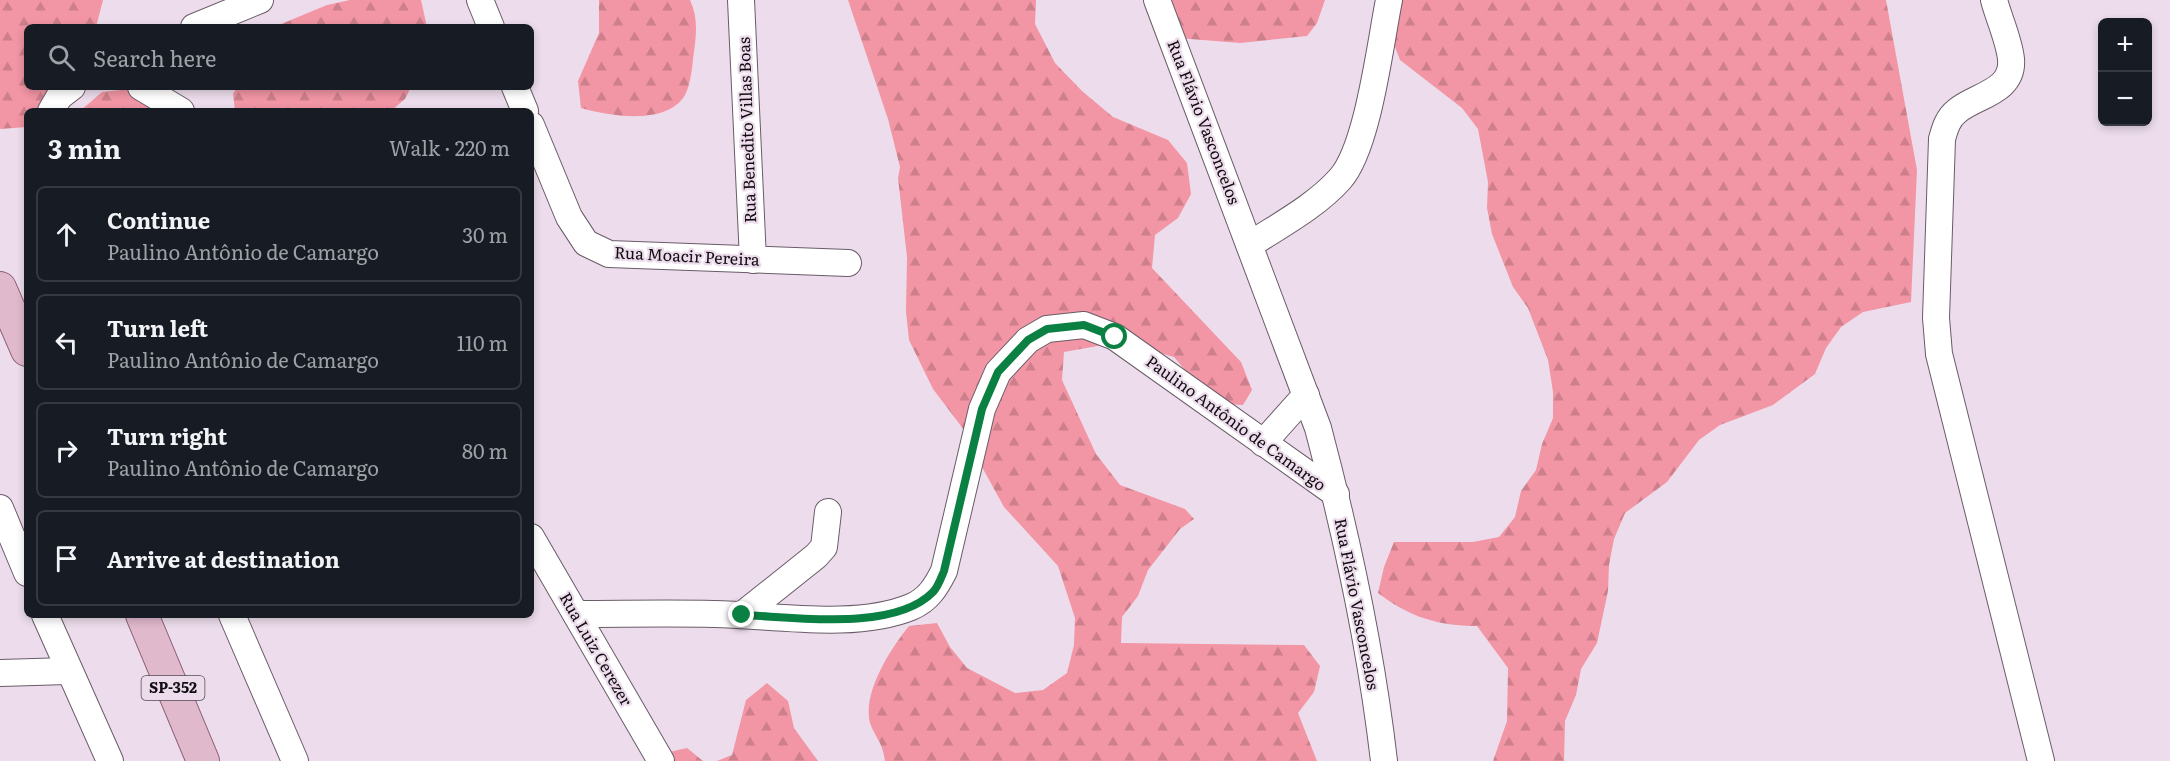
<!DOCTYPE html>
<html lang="en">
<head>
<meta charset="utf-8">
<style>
	:root { --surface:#171b24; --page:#242831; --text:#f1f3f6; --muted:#9ea1a6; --line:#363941 }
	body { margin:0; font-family:Literata,serif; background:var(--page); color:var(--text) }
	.controls { position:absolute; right:18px; top:18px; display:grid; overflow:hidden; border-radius:9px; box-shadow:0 3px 9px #0003 }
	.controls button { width:54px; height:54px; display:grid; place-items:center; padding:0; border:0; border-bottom:2px solid var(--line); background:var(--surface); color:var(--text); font:30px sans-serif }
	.stop { position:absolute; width:18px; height:18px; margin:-14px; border:4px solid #0b8043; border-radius:50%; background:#fff }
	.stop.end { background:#0b8043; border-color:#fff; box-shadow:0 2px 6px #0008 }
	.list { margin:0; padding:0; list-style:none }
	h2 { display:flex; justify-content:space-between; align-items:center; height:78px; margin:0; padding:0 24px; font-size:26px }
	h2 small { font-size:20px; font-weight:400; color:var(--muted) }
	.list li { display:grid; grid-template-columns:39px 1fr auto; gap:18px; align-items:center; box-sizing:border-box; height:96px; margin:0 12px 12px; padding:0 12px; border:2px solid var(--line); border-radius:9px }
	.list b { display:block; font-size:22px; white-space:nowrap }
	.list p { margin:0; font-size:20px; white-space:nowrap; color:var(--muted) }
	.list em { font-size:20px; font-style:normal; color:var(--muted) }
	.icon { flex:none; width:33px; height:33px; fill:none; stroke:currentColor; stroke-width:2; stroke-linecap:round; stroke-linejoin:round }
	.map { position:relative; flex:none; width:2170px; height:761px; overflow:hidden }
	.search { position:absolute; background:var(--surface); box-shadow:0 3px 9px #0003; left:24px; top:24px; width:510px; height:66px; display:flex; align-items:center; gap:15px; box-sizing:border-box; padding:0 21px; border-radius:9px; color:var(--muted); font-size:22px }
	.panel { position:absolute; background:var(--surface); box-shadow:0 3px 9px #0003; left:24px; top:108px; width:510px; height:510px; border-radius:9px }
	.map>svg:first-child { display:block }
</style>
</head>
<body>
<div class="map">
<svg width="2170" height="761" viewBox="0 0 2170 761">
	<defs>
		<pattern id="forest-firs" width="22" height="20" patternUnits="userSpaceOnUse" patternTransform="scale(1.5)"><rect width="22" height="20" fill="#f295a4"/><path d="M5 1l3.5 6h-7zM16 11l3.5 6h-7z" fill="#ce7f8c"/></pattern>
	</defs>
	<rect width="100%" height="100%" fill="#edddec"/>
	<!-- forest -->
	<g fill="url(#forest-firs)">
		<path d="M 0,0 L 103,0 L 96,27 L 27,27 L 27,87 L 79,87 C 65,119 59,111 27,111 L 27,127 L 0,129 Z"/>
		<polygon points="350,0 421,0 427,27 274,27 327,5"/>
		<path d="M 599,0 L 690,0 C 699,19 696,38 693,59 C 692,70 690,86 685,95 C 667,126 609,116 581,108 L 578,81 L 599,33 Z"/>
		<path d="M 848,0 L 1036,0 L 1035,24 L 1055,63 L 1082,91 L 1113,117 L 1168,140 L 1187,163 L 1191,194 L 1178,218 L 1155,235 L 1152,268 L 1241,362 L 1252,390 L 1243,405 L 1226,404 L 1201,389 L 1174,357 L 1120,342 L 1064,352 L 1062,380 L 1096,454 L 1120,485 L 1185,509 L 1194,519 L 1180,529 L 1148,570 L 1138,596 L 1122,617 L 1121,643 L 1304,645 L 1320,666 L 1314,692 L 1298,713 L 1317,761 L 885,761 C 883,743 875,737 870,723 C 862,693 891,648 909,626 L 937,623 L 950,647 L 967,668 L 1015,693 L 1043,690 L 1067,673 L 1074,645 L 1075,618 L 1058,566 L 1004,507 L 977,458 L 967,434 L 933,389 L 909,340 L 906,312 L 907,257 L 898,178 L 900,167 L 888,119 Z"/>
		<polygon points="1151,0 1325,0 1317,23 1307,36 1240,43 1178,38"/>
		<path d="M 1392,0 L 1886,0 L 1917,170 L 1911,302 L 1863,312 L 1841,327 L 1826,348 L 1815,374 L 1773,405 L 1720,425 L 1699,440 L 1667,482 L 1625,513 L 1614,539 L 1609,565 L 1608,591 L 1597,643 L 1581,669 L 1576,695 L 1565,721 L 1564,761 L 1493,761 L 1507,721 L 1508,668 L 1477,626 C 1439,626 1409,617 1378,593 L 1384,567 L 1394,542 L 1473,542 L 1499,537 L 1515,517 L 1521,491 L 1536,470 L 1542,444 L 1553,418 L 1553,392 L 1548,360 L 1528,308 L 1513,287 L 1492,234 L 1487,208 L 1488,182 L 1478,129 L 1462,108 L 1400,60 L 1390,34 Z"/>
		<polygon points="237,87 411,87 405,99 391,111 235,111 233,94"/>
		<polygon points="130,89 178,111 80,111 102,92"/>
		<polygon points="767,683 788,701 794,728 818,761 717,761 732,755 746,700"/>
		<polygon points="687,748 703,761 659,761 660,754"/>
	</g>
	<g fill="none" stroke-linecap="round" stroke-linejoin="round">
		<defs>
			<g id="minor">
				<polyline points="480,0 491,27"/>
				<polyline points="741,0 753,260"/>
				<path d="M 1157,0 L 1318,428 C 1347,537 1371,649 1384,761"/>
				<path d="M 1994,0 C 1999,19 2009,40 2011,59 C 2014,92 1976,95 1957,111 C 1948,118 1945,128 1942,139 L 1936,318 L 1939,354 L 2041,761"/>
				<polyline points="194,27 260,0"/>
				<polyline points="141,87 181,111"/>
				<polyline points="515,87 525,111"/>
				<polyline points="51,111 59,97 72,87"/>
				<polyline points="531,125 569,217 586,243 609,254 848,263"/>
				<path d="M 1251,244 C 1280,225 1316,206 1340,179 C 1368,148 1380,45 1389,0"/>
				<polyline points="1263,443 1306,395"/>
				<polyline points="0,508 27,573"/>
				<polyline points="531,537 661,761"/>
				<path d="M 576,614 C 622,614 668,613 714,614 C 773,615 855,630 911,607 C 928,600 936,587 944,571 L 982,409 L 998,372 L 1028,340 L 1047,329 L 1084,325 L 1115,337 L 1336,494"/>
				<polyline points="45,615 110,761"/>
				<polyline points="232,615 295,761"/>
				<polyline points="742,615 816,556 824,547 828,512"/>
				<polyline points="0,673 68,671"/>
			</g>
			<g id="major">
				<polyline points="0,288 27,350"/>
				<polyline points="142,615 203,761"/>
			</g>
		</defs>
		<!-- minor casing -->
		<use href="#minor" stroke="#695c68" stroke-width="28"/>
		<!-- major casing -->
		<use href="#major" stroke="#8b5e75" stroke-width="34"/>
		<!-- minor -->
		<use href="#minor" stroke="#fff" stroke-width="26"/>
		<!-- major -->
		<use href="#major" stroke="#e0b9cd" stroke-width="32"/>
	</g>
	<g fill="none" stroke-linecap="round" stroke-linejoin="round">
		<!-- route -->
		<path stroke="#0b8043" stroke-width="8" d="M 742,615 C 794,617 894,632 933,592 C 938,587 941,578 944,571 L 982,409 L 998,372 L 1028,340 L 1047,329 L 1084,325 L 1115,337"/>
	</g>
	<g text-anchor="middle" stroke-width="4.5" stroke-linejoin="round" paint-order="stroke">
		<!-- shield labels -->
		<rect fill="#edddec" stroke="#544b53" stroke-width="1.5" x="141.5" y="676" width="63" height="24" rx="4.5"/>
		<g font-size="15" font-weight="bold" fill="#120d12">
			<text x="173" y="693">SP-352</text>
		</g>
		<!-- street labels -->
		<g font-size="16" fill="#120d12" stroke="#edddec">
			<text transform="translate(1204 122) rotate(69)" y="6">Rua Flávio Vasconcelos</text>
			<text transform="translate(747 130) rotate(-92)" y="6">Rua Benedito Villas Boas</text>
			<text transform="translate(687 256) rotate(3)" y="6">Rua Moacir Pereira</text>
			<text transform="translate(1236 423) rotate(36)" y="6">Paulino Antônio de Camargo</text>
			<text transform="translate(1357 604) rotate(79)" y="6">Rua Flávio Vasconcelos</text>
			<text transform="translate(596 649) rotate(60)" y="6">Rua Luiz Cerezer</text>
		</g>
	</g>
</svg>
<div class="controls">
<button>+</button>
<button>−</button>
</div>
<div class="stop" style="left:1115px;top:337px"></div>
<div class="stop end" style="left:742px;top:615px"></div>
<div class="search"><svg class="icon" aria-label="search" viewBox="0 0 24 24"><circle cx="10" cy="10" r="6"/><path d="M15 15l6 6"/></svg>Search here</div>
<section class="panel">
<h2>3 min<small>Walk · 220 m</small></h2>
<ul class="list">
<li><svg class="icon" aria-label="ahead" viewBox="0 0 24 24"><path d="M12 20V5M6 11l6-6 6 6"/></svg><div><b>Continue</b><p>Paulino Antônio de Camargo</p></div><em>30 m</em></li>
<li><svg class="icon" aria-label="left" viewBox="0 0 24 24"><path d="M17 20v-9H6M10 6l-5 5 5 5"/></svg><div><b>Turn left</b><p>Paulino Antônio de Camargo</p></div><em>110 m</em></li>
<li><svg class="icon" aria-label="right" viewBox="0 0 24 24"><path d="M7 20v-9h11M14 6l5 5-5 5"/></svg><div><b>Turn right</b><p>Paulino Antônio de Camargo</p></div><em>80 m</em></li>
<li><svg class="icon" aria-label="arrive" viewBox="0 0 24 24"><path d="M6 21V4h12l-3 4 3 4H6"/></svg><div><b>Arrive at destination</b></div></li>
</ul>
</section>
</div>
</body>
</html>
